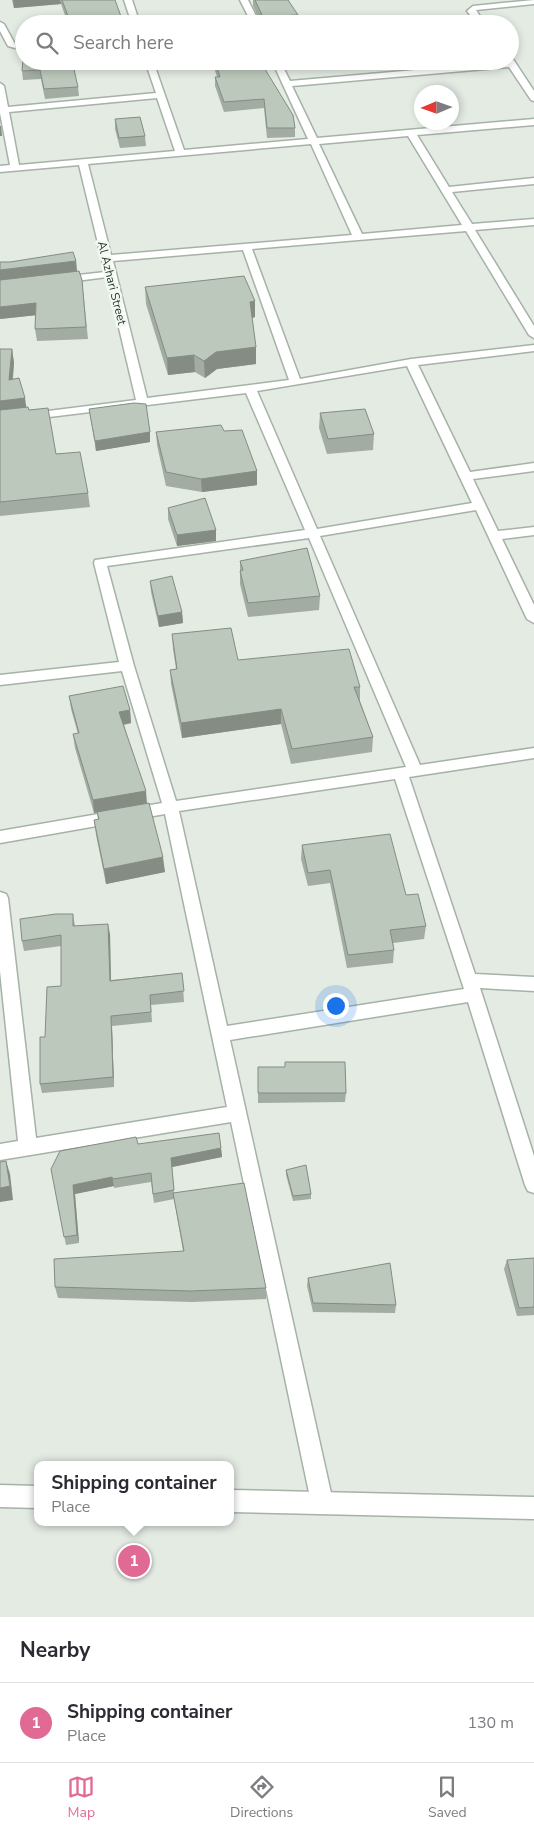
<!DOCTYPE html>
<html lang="en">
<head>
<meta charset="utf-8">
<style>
	:root { --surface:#fff; --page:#f7f7f7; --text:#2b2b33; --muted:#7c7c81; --line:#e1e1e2; --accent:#e16a94 }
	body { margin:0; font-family:"Nunito Sans",sans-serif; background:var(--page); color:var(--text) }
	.compass { position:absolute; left:414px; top:85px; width:45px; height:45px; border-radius:50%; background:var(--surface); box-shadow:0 2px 8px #0003; rotate:268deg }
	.you { position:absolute; left:335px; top:1005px; width:18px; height:18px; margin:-12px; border:4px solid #fff; border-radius:50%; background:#1a73e8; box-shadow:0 0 0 8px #1a73e833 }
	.badge { display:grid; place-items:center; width:32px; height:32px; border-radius:50%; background:var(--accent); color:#fff; font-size:16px; font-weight:700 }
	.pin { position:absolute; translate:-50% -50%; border:2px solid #fff; box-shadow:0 1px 5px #0006 }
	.popup { position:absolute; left:34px; top:1461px; width:200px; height:65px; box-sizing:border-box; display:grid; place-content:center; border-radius:10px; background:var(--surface); filter:drop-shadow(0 1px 4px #0005); font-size:16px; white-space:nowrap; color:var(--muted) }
	.popup b { font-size:19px; color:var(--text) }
	.popup::after { content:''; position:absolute; left:50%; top:100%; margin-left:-10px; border:10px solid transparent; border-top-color:var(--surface) }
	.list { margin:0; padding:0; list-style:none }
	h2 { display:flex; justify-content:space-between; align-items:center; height:65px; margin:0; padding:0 20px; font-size:21px }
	h2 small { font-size:16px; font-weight:400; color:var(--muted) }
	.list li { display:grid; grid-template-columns:32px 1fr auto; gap:15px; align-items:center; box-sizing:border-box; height:80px; padding:0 20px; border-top:1px solid var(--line) }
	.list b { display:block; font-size:19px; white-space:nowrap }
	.list p { margin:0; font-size:16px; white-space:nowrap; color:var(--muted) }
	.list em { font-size:16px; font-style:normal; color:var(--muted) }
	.icon { flex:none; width:28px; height:28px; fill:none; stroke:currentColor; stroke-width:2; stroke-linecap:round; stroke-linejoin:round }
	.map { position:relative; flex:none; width:534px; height:1617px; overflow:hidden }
	.search { position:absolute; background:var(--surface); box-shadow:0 2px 8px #0003; left:15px; right:15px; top:15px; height:55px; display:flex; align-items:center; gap:12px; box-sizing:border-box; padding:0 18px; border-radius:28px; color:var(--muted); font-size:19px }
	.sheet { height:145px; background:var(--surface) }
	nav { display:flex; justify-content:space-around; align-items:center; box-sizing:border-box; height:70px; border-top:1px solid var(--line); background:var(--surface); font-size:14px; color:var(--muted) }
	nav a { display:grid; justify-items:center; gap:2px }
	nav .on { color:var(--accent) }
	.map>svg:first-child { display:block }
</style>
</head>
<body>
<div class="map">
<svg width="534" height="1617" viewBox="0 0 534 1617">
	<rect width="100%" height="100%" fill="#e3ebe3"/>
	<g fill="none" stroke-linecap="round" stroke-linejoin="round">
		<defs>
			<g id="minor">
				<polygon points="124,0 132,0 140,24 132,24"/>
				<polygon points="240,0 248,0 260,24 252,24"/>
				<polygon points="534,0 534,4 476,10 485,24 477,24 467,11 473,6"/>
				<polygon points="0,22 4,24 16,46 15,48 8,46 0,31"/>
				<path d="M 510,59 L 513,59 L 534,91 L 534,101 L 531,100 L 509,67 L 292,86 L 317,138 L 534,119 L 534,125 L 417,135 L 449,187 L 534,178 L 534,184 L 452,192 L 472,224 L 534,219 L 534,225 L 475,230 L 534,326 L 534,338 L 529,335 L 466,231 L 252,249 L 300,379 L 411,359 L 534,345 L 534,351 L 418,365 L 470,472 L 534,463 L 534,471 L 473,479 L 498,531 L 534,527 L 534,535 L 502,539 L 534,605 L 534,623 L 527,619 L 476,510 L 320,536 L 420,765 L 534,748 L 534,758 L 409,777 L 475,974 L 534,977 L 534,991 L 480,988 L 534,1156 L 534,1193 L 528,1191 L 525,1185 L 468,1002 L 230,1040 L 333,1502 L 329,1509 L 322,1513 L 315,1509 L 311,1502 L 231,1122 L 0,1160 L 0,1144 L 18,1141 L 0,971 L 0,892 L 6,894 L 8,898 L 36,1138 L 227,1107 L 165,814 L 0,843 L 0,831 L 162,803 L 122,671 L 0,685 L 0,675 L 119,662 L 94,563 L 95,560 L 305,530 L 246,393 L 0,423 L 0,417 L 136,400 L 107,277 L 61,283 L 56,280 L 61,277 L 105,272 L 79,165 L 0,172 L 0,166 L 10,165 L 0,113 L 0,83 L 4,86 L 8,107 L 156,93 L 145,61 L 153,61 L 184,150 L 308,139 L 272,61 L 280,61 L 290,81 L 506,62 L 510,61 ZM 157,98 L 175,151 L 19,165 L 9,112 ZM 408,136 L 462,225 L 362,234 L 319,144 ZM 311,144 L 352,235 L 111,255 L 88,164 ZM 243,250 L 289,380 L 147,398 L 113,261 ZM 407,366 L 472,503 L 317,529 L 257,391 ZM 309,538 L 406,767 L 176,801 L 134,666 L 107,566 ZM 395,779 L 464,989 L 227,1026 L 179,811 Z"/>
			</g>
			<g id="tertiary">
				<polygon points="0,1485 38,1486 38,1508 0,1507"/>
				<polygon points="230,1490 534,1497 534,1519 230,1512"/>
			</g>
		</defs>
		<!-- minor casing -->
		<use href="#minor" stroke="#a6b2a7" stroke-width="3"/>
		<!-- tertiary casing -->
		<use href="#tertiary" stroke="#a6b2a7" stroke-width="3"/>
		<!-- minor -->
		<use href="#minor" fill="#fff" fill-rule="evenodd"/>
		<!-- tertiary -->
		<use href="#tertiary" fill="#fff" fill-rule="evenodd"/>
	</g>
	<!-- wall -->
	<g fill="#a2aca2">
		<polygon points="12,0 115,0 123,24 68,24 61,4 14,8"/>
		<polygon points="253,0 288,0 298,15 298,24 261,24 253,6"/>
		<polygon points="24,48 78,87 79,96 45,99 41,79 23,80 22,71"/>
		<polygon points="212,61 258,61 260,66 260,61 295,128 295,137 267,138 264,108 224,112 215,86 215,77 217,77"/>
		<polygon points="115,119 145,136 146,146 120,148 115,129"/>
		<polygon points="76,261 77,271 82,280 88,339 37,341 35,329 36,315 0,319 0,262"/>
		<polygon points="145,287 255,317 252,318 256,347 256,364 217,369 205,378 195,372 168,375 146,304"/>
		<polygon points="0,349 12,349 14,363 13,379 26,407 56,454 88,493 90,507 0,516"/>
		<polygon points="89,409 150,432 150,442 96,451"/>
		<polygon points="320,413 374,434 373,450 327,454 319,428"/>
		<polygon points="224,431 257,471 257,485 202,492 166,486 157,445 156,432"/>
		<polygon points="168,508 216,530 216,541 177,546 168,519"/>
		<polygon points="240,561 320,596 319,610 248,617 240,584"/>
		<polygon points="150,581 182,612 183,623 159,627 151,592"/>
		<polygon points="172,634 238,660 360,687 360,701 373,737 372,752 291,764 281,724 182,738 171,684 170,670 176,669 173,649"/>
		<polygon points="69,696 130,710 131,723 124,725 147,804 165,872 106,884 96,835 94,820 98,819 97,812 94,813 75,748 73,734 78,734 71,709"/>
		<polygon points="302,845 406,895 426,926 424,939 393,943 394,950 393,963 347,968 330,883 308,886 301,859"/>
		<polygon points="73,914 75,926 110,934 111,980 182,973 184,1002 151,1005 152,1022 112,1026 114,1087 42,1093 40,1084 45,1037 61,986 61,946 24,951 22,941"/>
		<polygon points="258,1067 346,1093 345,1102 258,1103"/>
		<polygon points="138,1144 221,1148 222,1157 172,1167 174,1193 266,1288 266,1299 192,1302 58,1298 55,1287 183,1251 174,1199 154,1203 151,1182 114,1188 114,1186 75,1194 79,1243 66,1245 51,1169"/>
		<polygon points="286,1170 311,1194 311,1199 293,1201 286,1175"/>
		<polygon points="534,1258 534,1315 517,1316 504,1269 507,1260"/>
		<polygon points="308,1278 396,1305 395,1313 313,1312 307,1286"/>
	</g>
	<!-- shaded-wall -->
	<g fill="#848c84">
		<polygon points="13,0 60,0 61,4 14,8"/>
		<polygon points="0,126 1,126 2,136 0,136"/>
		<polygon points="76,261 77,273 0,282 0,270"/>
		<polygon points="255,301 255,317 250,319 250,302"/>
		<polygon points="36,303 38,315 0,319 0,307"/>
		<polygon points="256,347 256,364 217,369 205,378 204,361 216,352"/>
		<polygon points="12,349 14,363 11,394 9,380"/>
		<polygon points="194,355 195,372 168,375 167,358"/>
		<polygon points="25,398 27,412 0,415 0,401"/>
		<polygon points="150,432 150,442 96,451 95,441"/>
		<polygon points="257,471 257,485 202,492 201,479"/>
		<polygon points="216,530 216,541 177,546 177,535"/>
		<polygon points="182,612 183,623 159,627 158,616"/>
		<polygon points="281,709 281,724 182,738 181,723"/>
		<polygon points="130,710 131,723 121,725 119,712"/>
		<polygon points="146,791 147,804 94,813 93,800"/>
		<polygon points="163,857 165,872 106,884 104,869"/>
		<polygon points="108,924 110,934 111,991 110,981"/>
		<polygon points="111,1016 112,1026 114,1087 113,1077"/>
		<polygon points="221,1148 222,1157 172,1167 175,1199 171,1158"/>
		<polygon points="6,1161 10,1174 13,1200 0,1202 0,1188"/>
		<polygon points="112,1177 114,1186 75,1194 79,1243 77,1235 73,1185"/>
	</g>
	<!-- building -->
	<g fill="#bcc8bc" stroke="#848c84">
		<polygon points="62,0 115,0 123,22 108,24 71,24"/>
		<polygon points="255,0 288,0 298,15 263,17"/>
		<polygon points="246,23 246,24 207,24"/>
		<polygon points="24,48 24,61 72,61 78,87 44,89 40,70 22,71"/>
		<polygon points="215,61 258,61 261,67 260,61 293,115 295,128 267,128 264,99 224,102 215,77 220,77"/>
		<polygon points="140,117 145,136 119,138 115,119"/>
		<polygon points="73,252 76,261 0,270 0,262 10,262"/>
		<polygon points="79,271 82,280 86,327 35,329 36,303 0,307 0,280"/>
		<polygon points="244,276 255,301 250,302 256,347 216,352 204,361 194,355 167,358 145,287"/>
		<polygon points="0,349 12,349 9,380 19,378 25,398 0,401"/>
		<polygon points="134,403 146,404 150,432 95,441 89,409"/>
		<polygon points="28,407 29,410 48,408 56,454 80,452 88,493 0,502 0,410"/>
		<polygon points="365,409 374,434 328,439 320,413"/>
		<polygon points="221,425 224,431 242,430 257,471 201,479 166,472 156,432"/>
		<polygon points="205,498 216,530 177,535 168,508"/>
		<polygon points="307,548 320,596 248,603 240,571 243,570 240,561"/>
		<polygon points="172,576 182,612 158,616 150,581"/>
		<polygon points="231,628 238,660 349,649 360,687 354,687 373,737 292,749 281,709 181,723 170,670 177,669 172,634"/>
		<polygon points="123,686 130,710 119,712 146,791 93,800 73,734 79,733 69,696"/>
		<polygon points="149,803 163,857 104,869 94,820 99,819 97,812"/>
		<polygon points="390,834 406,895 418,894 426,926 390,930 394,950 348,955 330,870 308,873 302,845"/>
		<polygon points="56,914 73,914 73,926 108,924 110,981 182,973 184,991 150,995 151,1012 111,1016 113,1077 40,1084 40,1037 45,1037 47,987 61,986 61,935 22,941 20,919"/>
		<polygon points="285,1062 345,1062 346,1093 258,1093 258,1067 285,1067"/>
		<polygon points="219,1133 221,1148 171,1158 174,1190 153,1194 151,1173 113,1179 112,1177 73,1185 77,1235 64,1237 51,1169 60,1151 136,1137 138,1144"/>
		<polygon points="6,1161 10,1186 0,1188 0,1162"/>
		<polygon points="306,1165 311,1194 293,1196 286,1170"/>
		<polygon points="244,1183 266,1288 191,1291 55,1287 54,1259 184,1251 173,1193"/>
		<polygon points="534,1258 534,1307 519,1308 507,1260"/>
		<polygon points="390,1263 396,1305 313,1303 308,1278"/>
	</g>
	<g text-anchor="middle" stroke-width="5" stroke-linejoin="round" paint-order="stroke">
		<!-- far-street labels -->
		<g font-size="12" fill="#253a28" stroke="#f3f8f3">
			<text transform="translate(112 283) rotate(76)" y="4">Al Azhari Street</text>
		</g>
	</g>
</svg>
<svg class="compass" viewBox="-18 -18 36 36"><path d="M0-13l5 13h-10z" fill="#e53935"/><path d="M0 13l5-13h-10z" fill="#7c7c81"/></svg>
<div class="you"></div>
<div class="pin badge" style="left:134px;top:1561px">1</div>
<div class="popup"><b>Shipping container</b>Place</div>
<div class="search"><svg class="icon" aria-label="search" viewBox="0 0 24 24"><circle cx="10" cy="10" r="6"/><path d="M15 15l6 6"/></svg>Search here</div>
</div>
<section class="sheet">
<h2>Nearby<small></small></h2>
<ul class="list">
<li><span class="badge">1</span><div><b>Shipping container</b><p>Place</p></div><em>130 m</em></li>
</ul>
</section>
<nav>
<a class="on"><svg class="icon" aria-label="map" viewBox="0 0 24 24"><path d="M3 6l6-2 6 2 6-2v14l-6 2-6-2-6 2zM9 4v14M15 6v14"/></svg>Map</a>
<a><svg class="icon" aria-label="directions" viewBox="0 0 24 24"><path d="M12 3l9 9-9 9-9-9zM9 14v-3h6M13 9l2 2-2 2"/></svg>Directions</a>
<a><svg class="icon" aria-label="saved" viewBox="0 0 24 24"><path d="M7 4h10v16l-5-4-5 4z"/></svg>Saved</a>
</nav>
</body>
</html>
